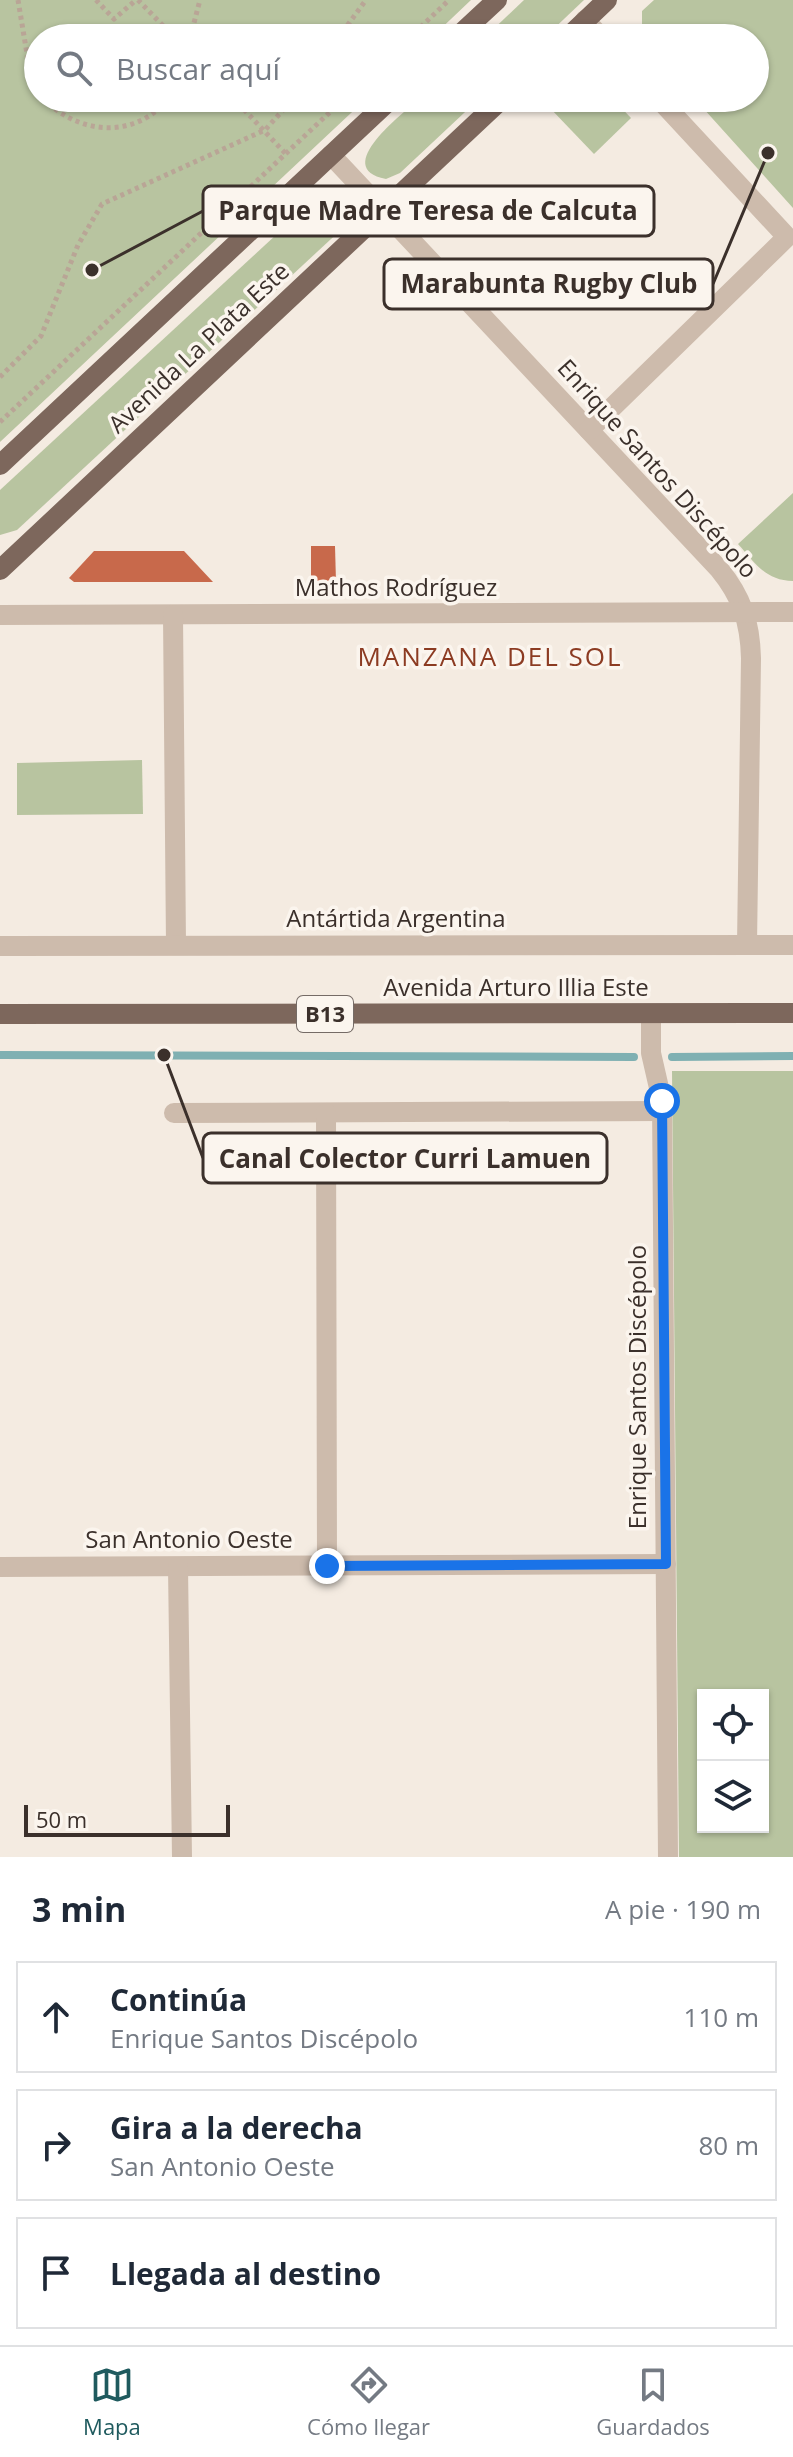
<!DOCTYPE html>
<html lang="es">
<head>
<meta charset="utf-8">
<style>
	:root { --surface:#fff; --page:#f2f2f3; --text:#1f2937; --muted:#747a83; --line:#e0e1e3; --accent:#1f5a5e }
	body { margin:0; font-family:"Open Sans",sans-serif; background:var(--page); color:var(--text) }
	.controls { position:absolute; right:24px; bottom:24px; display:grid; overflow:hidden; border-radius:0px; box-shadow:0 2px 6px #0004 }
	.controls button { width:72px; height:72px; display:grid; place-items:center; padding:0; border:0; border-bottom:2px solid var(--line); background:var(--surface); color:var(--text); font:40px sans-serif }
	.scale { position:absolute; left:24px; bottom:20px; width:206px; box-sizing:border-box; padding-left:8px; border:4px solid #3b302b; border-top:0; font-size:22px; line-height:28px; white-space:nowrap; color:#3b302b; -webkit-text-stroke:6px #fbf5ee; paint-order:stroke }
	.stop { position:absolute; width:24px; height:24px; margin:-18px; border:6px solid #1a73e8; border-radius:50%; background:#fff }
	.stop.end { background:#1a73e8; border-color:#fff; box-shadow:0 2px 8px #0008 }
	.list { margin:0; padding:0; list-style:none }
	h2 { display:flex; justify-content:space-between; align-items:center; height:104px; margin:0; padding:0 32px; font-size:34px }
	h2 small { font-size:26px; font-weight:400; color:var(--muted) }
	.list li { display:grid; grid-template-columns:52px 1fr auto; gap:24px; align-items:center; box-sizing:border-box; height:112px; margin:0 16px 16px; padding:0 16px; border:2px solid var(--line); border-radius:0px }
	.list b { display:block; font-size:30px; white-space:nowrap }
	.list p { margin:0; font-size:26px; white-space:nowrap; color:var(--muted) }
	.list em { font-size:26px; font-style:normal; color:var(--muted) }
	.icon { flex:none; width:44px; height:44px; fill:none; stroke:currentColor; stroke-width:2; stroke-linecap:round; stroke-linejoin:round }
	.map { position:relative; flex:none; width:793px; height:1857px; overflow:hidden }
	.search { position:absolute; background:var(--surface); box-shadow:0 2px 6px #0004; left:24px; right:24px; top:24px; height:88px; display:flex; align-items:center; gap:20px; box-sizing:border-box; padding:0 28px; border-radius:44px; color:var(--muted); font-size:30px }
	.sheet { height:488px; background:var(--surface) }
	nav { display:flex; justify-content:space-around; align-items:center; box-sizing:border-box; height:112px; border-top:2px solid var(--line); background:var(--surface); font-size:22px; color:var(--muted) }
	nav a { display:grid; justify-items:center; gap:4px }
	nav .on { color:var(--accent) }
	.map>svg:first-child { display:block }
</style>
</head>
<body>
<div class="map">
<svg width="793" height="1857" viewBox="0 0 793 1857">
	<rect width="100%" height="100%" fill="#f4ebe1"/>
	<!-- green -->
	<g fill="#b8c4a0" fill-rule="evenodd">
		<polygon points="0,0 471,0 431,38 38,38 38,98 367,98 0,442"/>
		<polygon points="524,0 584,0 544,38 484,38"/>
		<polygon points="654,0 793,0 793,208 694,98 755,98 755,38 642,38 642,11"/>
		<path d="M 420,98 L 480,98 L 400,173 L 386,179 C 330,168 404,113 420,98 Z"/>
		<polygon points="558,98 612,98 631,118 594,154 549,107"/>
		<path d="M 329,191 C 349,194 357,211 344,227 L 17,530 L 0,535 L 0,490 L 317,197 Z"/>
		<path d="M 793,493 L 793,581 C 766,581 755,563 738,544 Z"/>
		<polygon points="142,760 143,814 17,815 17,763"/>
		<path d="M 672,1071 L 793,1071 L 793,1857 L 679,1857 ZM 703,1695 L 763,1695 L 763,1827 L 703,1827 Z"/>
	</g>
	<g fill="none" stroke-linecap="round" stroke-linejoin="round">
		<!-- stream -->
		<g stroke="#7fb0b2" stroke-width="8">
			<polyline points="0,1055 634,1057"/>
			<polyline points="672,1057 793,1056"/>
		</g>
	</g>
	<!-- building -->
	<g fill="#c8694b">
		<polygon points="311,546 335,546 336,582 311,582"/>
		<polygon points="94,551 184,551 213,582 74,582 69,578"/>
	</g>
	<g fill="none" stroke-linecap="round" stroke-linejoin="round">
		<!-- path -->
		<g stroke="#b9a596" stroke-width="5" stroke-dasharray="4 4" stroke-linecap="butt">
			<polyline points="18,0 30,72 38,88"/>
			<polyline points="96,0 114,19 136,0"/>
			<polyline points="138,0 175,38"/>
			<polyline points="190,38 200,0"/>
			<polyline points="338,38 366,0"/>
			<polyline points="409,38 449,0"/>
			<path d="M 43,98 C 78,135 135,140 169,98"/>
			<polyline points="233,98 286,154"/>
			<polyline points="0,377 41,336 78,245 102,204 265,130 294,98"/>
			<polyline points="0,422 345,98"/>
		</g>
		<!-- minor -->
		<g stroke="#cdbbac" stroke-width="20">
			<polyline points="585,20 602,38"/>
			<path d="M 331,155 L 719,569 C 742,597 750,622 751,658 L 747,945"/>
			<polyline points="589,430 787,237 658,98"/>
			<polyline points="0,615 793,612"/>
			<polyline points="173,615 176,945"/>
			<polyline points="0,946 793,945"/>
			<polyline points="651,1014 651,1053 662,1101 668,1857"/>
			<polyline points="174,1113 662,1111"/>
			<polyline points="326,1113 327,1566"/>
			<polyline points="0,1567 666,1564"/>
			<polyline points="178,1567 182,1857"/>
		</g>
		<!-- major -->
		<g stroke="#7d675c" stroke-width="20">
			<polyline points="456,38 497,0"/>
			<polyline points="567,38 607,0"/>
			<polyline points="0,465 392,98"/>
			<polyline points="0,570 503,98"/>
			<polyline points="0,1014 793,1013"/>
		</g>
	</g>
	<g fill="none" stroke-linecap="round" stroke-linejoin="round">
		<!-- route -->
		<polyline stroke="#1a73e8" stroke-width="10" points="327,1566 666,1564 662,1101"/>
	</g>
	<g text-anchor="middle" stroke-width="7" stroke-linejoin="round" paint-order="stroke">
		<!-- shield labels -->
		<rect fill="#fbf5ee" stroke="#756b66" stroke-width="2" x="297" y="996" width="56" height="36" rx="6"/>
		<g font-size="22" font-weight="bold" fill="#3b302b">
			<text x="325" y="1022">B13</text>
		</g>
		<!-- street labels -->
		<g font-size="24" fill="#3b302b" stroke="#fbf5ee">
			<text transform="translate(199 348) rotate(-43)" y="8">Avenida La Plata Este</text>
			<text transform="translate(657 469) rotate(48)" y="8">Enrique Santos Discépolo</text>
			<text x="396" y="596">Mathos Rodríguez</text>
			<text x="396" y="927">Antártida Argentina</text>
			<text x="516" y="996">Avenida Arturo Illia Este</text>
			<text transform="translate(638 1387) rotate(-90)" y="8">Enrique Santos Discépolo</text>
			<text x="189" y="1548">San Antonio Oeste</text>
		</g>
		<!-- neighbourhood labels -->
		<g font-size="26" letter-spacing="2" fill="#8c3b22" stroke="#fbf5ee">
			<text x="490" y="666">MANZANA DEL SOL</text>
		</g>
	</g>
	<!-- callouts -->
	<path fill="none" stroke="#3b302b" stroke-width="3" d="M92 270L203 211M768 153L713 284M164 1055L203 1158"/>
	<g fill="#3b302b" stroke="#fbf5ee" stroke-width="3">
		<circle cx="92" cy="270" r="8"/>
		<circle cx="768" cy="153" r="8"/>
		<circle cx="164" cy="1055" r="8"/>
	</g>
	<g fill="#fbf5ee" stroke="#3b302b" stroke-width="3">
		<rect x="203" y="186" width="451" height="50" rx="8"/>
		<rect x="384" y="259" width="329" height="50" rx="8"/>
		<rect x="203" y="1133" width="404" height="50" rx="8"/>
	</g>
	<g font-size="26" text-anchor="middle" font-weight="bold" fill="#3b302b">
		<text x="428" y="220">Parque Madre Teresa de Calcuta</text>
		<text x="549" y="293">Marabunta Rugby Club</text>
		<text x="405" y="1168">Canal Colector Curri Lamuen</text>
	</g>
</svg>
<div class="controls">
<button><svg class="icon" aria-label="locate" viewBox="0 0 24 24"><circle cx="12" cy="12" r="6"/><path d="M12 2v4M12 18v4M2 12h4M18 12h4"/></svg></button>
<button><svg class="icon" aria-label="layers" viewBox="0 0 24 24"><path d="M12 4l9 5-9 5-9-5zM3 14l9 5 9-5"/></svg></button>
</div>
<div class="scale">50 m</div>
<div class="stop" style="left:662px;top:1101px"></div>
<div class="stop end" style="left:327px;top:1566px"></div>
<div class="search"><svg class="icon" aria-label="search" viewBox="0 0 24 24"><circle cx="10" cy="10" r="6"/><path d="M15 15l6 6"/></svg>Buscar aquí</div>
</div>
<section class="sheet">
<h2>3 min<small>A pie · 190 m</small></h2>
<ul class="list">
<li><svg class="icon" aria-label="ahead" viewBox="0 0 24 24"><path d="M12 20V5M6 11l6-6 6 6"/></svg><div><b>Continúa</b><p>Enrique Santos Discépolo</p></div><em>110 m</em></li>
<li><svg class="icon" aria-label="right" viewBox="0 0 24 24"><path d="M7 20v-9h11M14 6l5 5-5 5"/></svg><div><b>Gira a la derecha</b><p>San Antonio Oeste</p></div><em>80 m</em></li>
<li><svg class="icon" aria-label="arrive" viewBox="0 0 24 24"><path d="M6 21V4h12l-3 4 3 4H6"/></svg><div><b>Llegada al destino</b></div></li>
</ul>
</section>
<nav>
<a class="on"><svg class="icon" aria-label="map" viewBox="0 0 24 24"><path d="M3 6l6-2 6 2 6-2v14l-6 2-6-2-6 2zM9 4v14M15 6v14"/></svg>Mapa</a>
<a><svg class="icon" aria-label="directions" viewBox="0 0 24 24"><path d="M12 3l9 9-9 9-9-9zM9 14v-3h6M13 9l2 2-2 2"/></svg>Cómo llegar</a>
<a><svg class="icon" aria-label="saved" viewBox="0 0 24 24"><path d="M7 4h10v16l-5-4-5 4z"/></svg>Guardados</a>
</nav>
</body>
</html>
